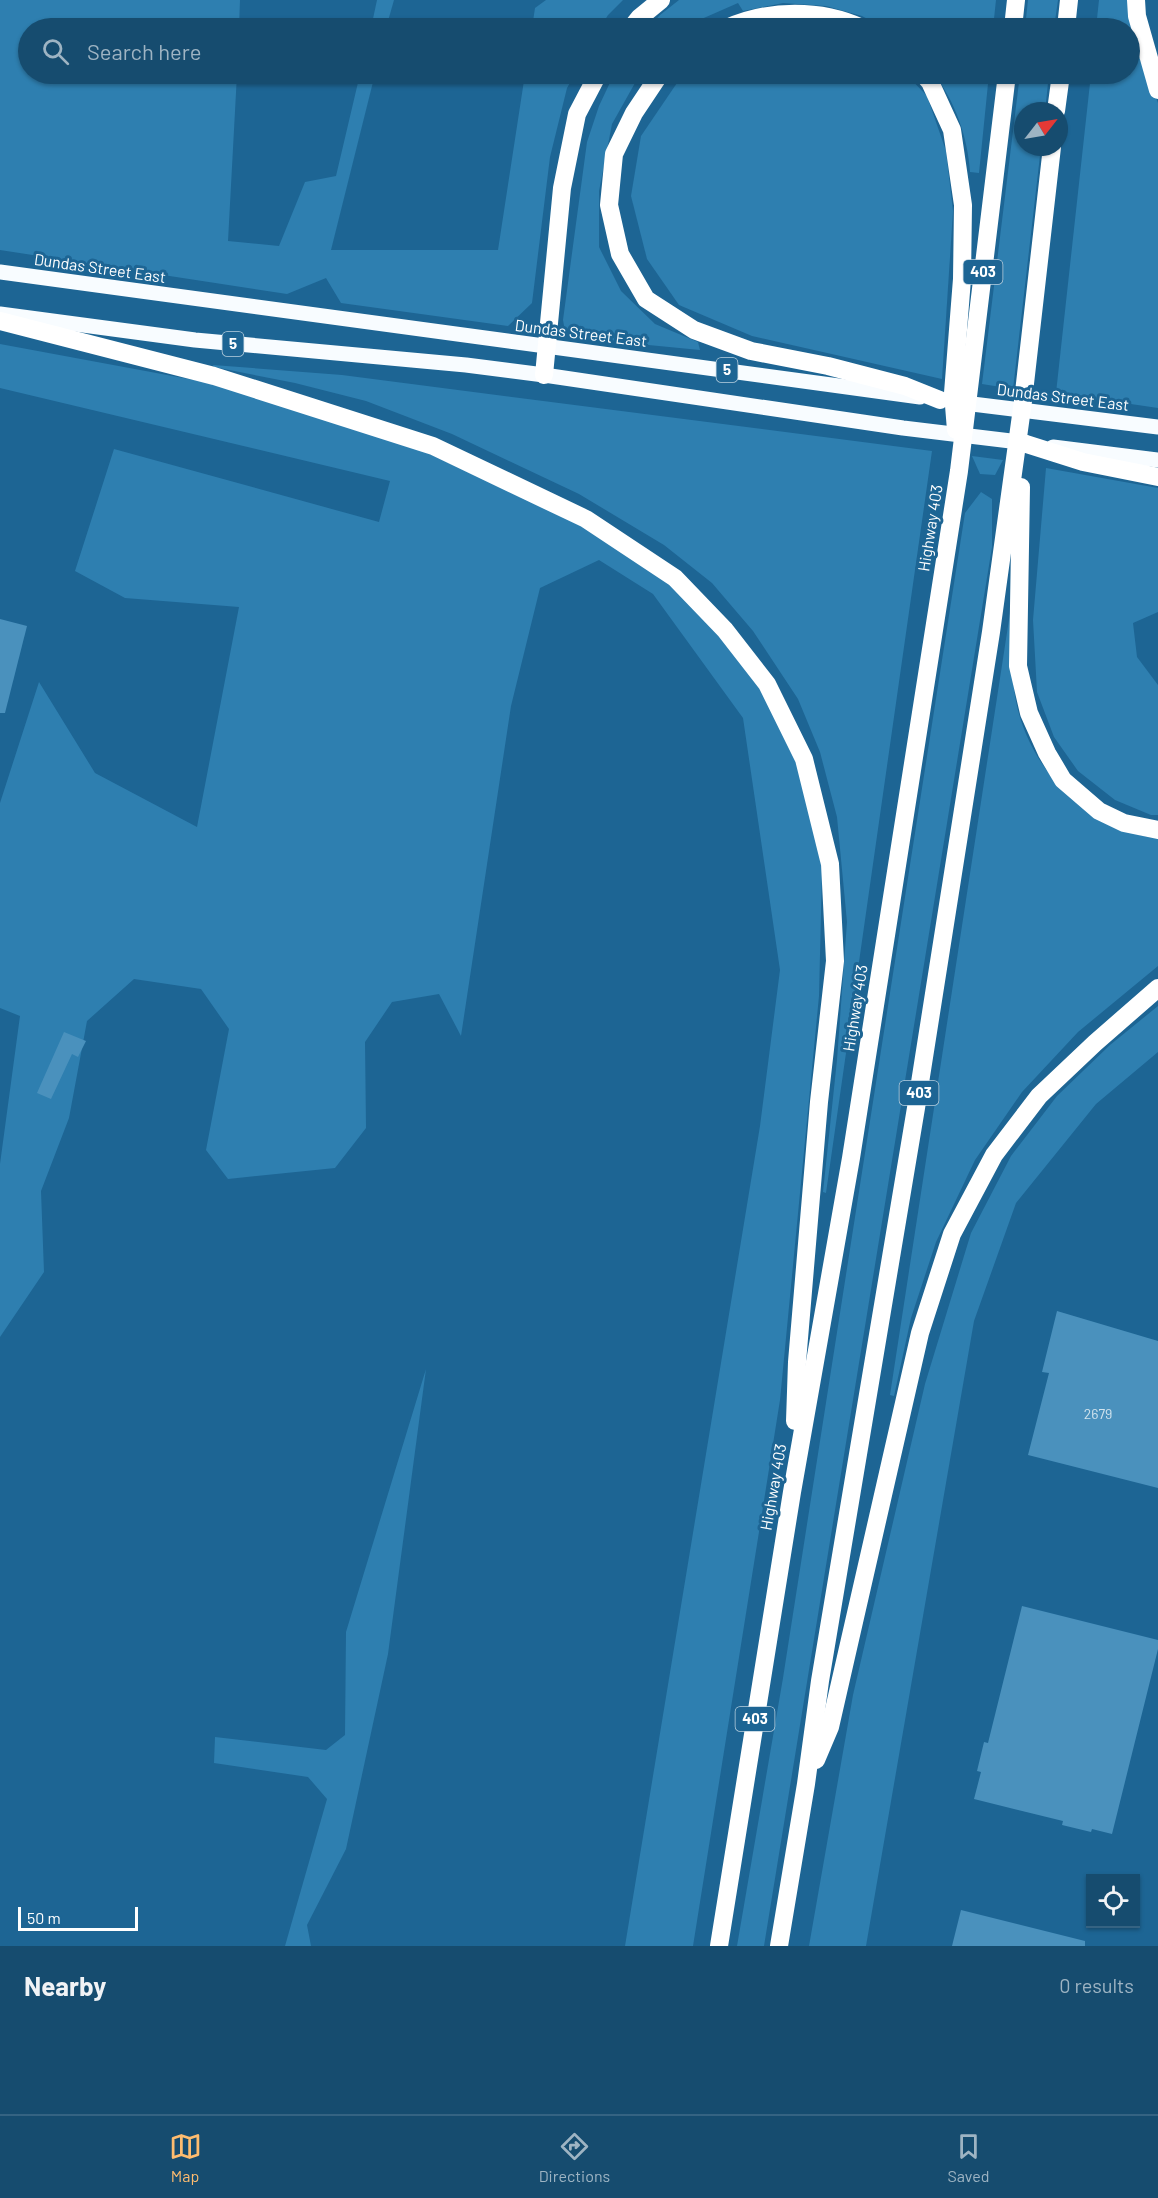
<!DOCTYPE html>
<html lang="en">
<head>
<meta charset="utf-8">
<style>
	:root { --surface:#164c6f; --page:#235677; --text:#f1f3f6; --muted:#9eb4c3; --line:#356382; --accent:#febc6f }
	body { margin:0; font-family:Barlow,sans-serif; background:var(--page); color:var(--text) }
	.controls { position:absolute; right:18px; bottom:18px; display:grid; overflow:hidden; border-radius:0px; box-shadow:0 2px 4px #0004 }
	.controls button { width:54px; height:54px; display:grid; place-items:center; padding:0; border:0; border-bottom:2px solid var(--line); background:var(--surface); color:var(--text); font:30px sans-serif }
	.compass { position:absolute; left:1014px; top:102px; width:54px; height:54px; border-radius:50%; background:var(--surface); box-shadow:0 2px 4px #0004; rotate:59deg }
	.scale { position:absolute; left:18px; bottom:15px; width:120px; box-sizing:border-box; padding-left:6px; border:3px solid #fff; border-top:0; font-size:16px; line-height:21px; white-space:nowrap; color:#fff; -webkit-text-stroke:4px #1d6594; paint-order:stroke }
	.list { margin:0; padding:0; list-style:none }
	h2 { display:flex; justify-content:space-between; align-items:center; height:78px; margin:0; padding:0 24px; font-size:26px }
	h2 small { font-size:20px; font-weight:400; color:var(--muted) }
	.icon { flex:none; width:33px; height:33px; fill:none; stroke:currentColor; stroke-width:2; stroke-linecap:round; stroke-linejoin:round }
	.map { position:relative; flex:none; width:1158px; height:1946px; overflow:hidden }
	.search { position:absolute; background:var(--surface); box-shadow:0 2px 4px #0004; left:18px; right:18px; top:18px; height:66px; display:flex; align-items:center; gap:15px; box-sizing:border-box; padding:0 21px; border-radius:33px; color:var(--muted); font-size:22px }
	.sheet { height:168px; background:var(--surface) }
	nav { display:flex; justify-content:space-around; align-items:center; box-sizing:border-box; height:84px; border-top:2px solid var(--line); background:var(--surface); font-size:16px; color:var(--muted) }
	nav a { display:grid; justify-items:center; gap:3px }
	nav .on { color:var(--accent) }
	.map>svg:first-child { display:block }
</style>
</head>
<body>
<div class="map">
<svg width="1158" height="1946" viewBox="0 0 1158 1946">
	<rect width="100%" height="100%" fill="#1d6594"/>
	<!-- green -->
	<g fill="#2e7fb0">
		<polygon points="0,0 240,0 239,28 28,28 28,74 237,74 228,241 279,246 305,182 336,176 360,74 375,74 331,250 498,250 525,74 575,74 567,88 550,157 532,303 508,326 341,303 326,278 287,294 0,250"/>
		<polygon points="377,0 394,0 386,28 371,28"/>
		<polygon points="546,0 623,0 608,15 600,28 532,28 535,8"/>
		<polygon points="679,0 996,0 993,28 884,28 862,16 826,6 783,3 743,11 738,3 681,28 648,28 660,15"/>
		<polygon points="1028,0 1058,0 1054,28 1025,28"/>
		<polygon points="1099,0 1133,0 1150,81 1158,103 1158,408 1056,393 1091,74 1130,74 1130,28 1096,28"/>
		<polygon points="614,74 640,74 612,124 599,191 599,247 621,291 655,324 698,342 700,350 566,337 563,320 587,142 599,106"/>
		<polygon points="686,74 906,74 927,96 946,151 953,211 942,379 752,336 679,305 647,259 631,196 641,136 679,80"/>
		<path d="M 934,74 L 989,74 L 979,173 L 970,172 C 968,138 955,101 934,74 Z"/>
		<polygon points="1020,74 1049,74 1045,111 1023,111 1023,147 1041,147 1013,389 982,384"/>
		<polygon points="0,344 264,393 356,420 623,544 736,643 806,776 822,871 819,996 780,1400 693,1946 625,1946 760,1126 780,970 743,718 653,594 599,560 540,588 511,706 461,1036 439,994 392,1002 365,1042 366,1128 335,1168 228,1179 206,1150 229,1029 201,989 134,979 87,1021 69,1118 41,1191 44,1272 0,1337 0,1164 20,1016 0,1008 0,803 39,682 95,773 197,827 239,607 125,598 75,571 114,449 379,522 390,481 0,388"/>
		<polygon points="213,365 342,375 932,451 826,1193 823,1192 837,1060 847,922 837,817 820,752 798,699 753,631 712,583 664,545 579,494 452,434 366,401 295,383 214,367"/>
		<polygon points="972,456 1003,460 995,475 980,474"/>
		<polygon points="1046,468 1158,488 1158,612 1133,623 1137,657 1158,685 1158,815 1151,815 1115,800 1078,771 1054,737 1037,692 1033,620"/>
		<polygon points="981,492 992,499 992,547 764,1946 737,1946 783,1678 965,513"/>
		<path d="M 1010,613 L 1013,613 C 1014,638 1011,671 1015,696 C 1027,768 1086,828 1158,839 L 1158,966 L 1078,1032 L 1022,1092 L 975,1160 L 936,1242 L 911,1318 L 894,1396 L 890,1395 Z"/>
		<polygon points="1158,1006 1158,1052 1096,1104 1016,1203 974,1321 866,1946 809,1946 853,1695 925,1384 971,1233 1011,1156 1057,1096 1110,1045"/>
		<polygon points="426,1369 388,1654 346,1849 307,1925 311,1946 285,1946 327,1799 308,1777 214,1763 215,1737 326,1750 345,1735 346,1632"/>
	</g>
	<!-- building -->
	<g fill="#4a91bd">
		<polygon points="0,619 27,626 5,713 0,713"/>
		<polygon points="64,1032 86,1041 78,1057 72,1054 51,1099 37,1093"/>
		<polygon points="1057,1311 1158,1341 1158,1488 1028,1455 1049,1373 1042,1372"/>
		<polygon points="1022,1606 1158,1640 1158,1649 1112,1834 1092,1829 1091,1832 1062,1825 1063,1821 974,1799 981,1772 977,1771 984,1742 988,1743"/>
		<polygon points="961,1910 1085,1941 1085,1946 952,1946"/>
	</g>
	<g fill="none" stroke-linecap="round" stroke-linejoin="round">
		<!-- primary -->
		<g stroke="#f8fcff" stroke-width="15">
			<polyline points="0,272 920,397"/>
			<polyline points="0,314 195,340 466,365 544,375 903,428 1027,443"/>
			<polyline points="956,402 1158,427"/>
			<polyline points="1053,447 1158,460"/>
		</g>
		<!-- highway -->
		<g stroke="#fff" stroke-width="18">
			<polyline points="1136,0 1137,16 1158,90"/>
			<polyline points="631,28 639,18 661,0"/>
			<path d="M 727,28 C 769,9 821,9 862,28"/>
			<polyline points="1013,28 1016,0"/>
			<polyline points="1066,28 1069,0"/>
			<polyline points="660,74 634,113 614,154 609,205 620,254 646,299 694,330 751,351 828,366 905,386 940,400"/>
			<polyline points="923,74 930,82 952,130 963,205 962,279 953,393 956,430"/>
			<polyline points="1056,111 1061,74"/>
			<polyline points="0,321 214,376 433,446 586,519 675,578 725,630 767,684 804,759 830,864 835,961 819,1102 797,1362 795,1421"/>
			<polyline points="544,375 562,188 577,114 598,74"/>
			<polyline points="1020,442 1083,462 1158,477"/>
			<polyline points="1021,487 1018,666 1029,713 1047,753 1063,780 1099,811 1124,823 1158,830"/>
			<polyline points="816,1760 830,1727 920,1333 952,1234 994,1155 1039,1096 1095,1043 1158,988"/>
			<polyline points="719,1946 792,1492 851,1158 959,471 1007,74"/>
			<polyline points="779,1946 806,1784 820,1681 916,1108 991,632 1023,401 1052,147"/>
		</g>
	</g>
	<g text-anchor="middle" stroke-width="6" stroke-linejoin="round" paint-order="stroke">
		<!-- number labels -->
		<g font-size="14" fill="#d2e4ee">
			<text x="1098" y="1419">2679</text>
		</g>
		<!-- shield labels -->
		<g fill="#1d6594" stroke="#bbd1df" stroke-width="1.5">
			<rect x="963.5" y="260" width="39" height="24" rx="4.5"/>
			<rect x="222.5" y="332" width="21" height="24" rx="4.5"/>
			<rect x="716.5" y="358" width="21" height="24" rx="4.5"/>
			<rect x="899.5" y="1081" width="39" height="24" rx="4.5"/>
			<rect x="735.5" y="1707" width="39" height="24" rx="4.5"/>
		</g>
		<g font-size="15" font-weight="bold" fill="#fff">
			<text x="983" y="277">403</text>
			<text x="233" y="349">5</text>
			<text x="727" y="375">5</text>
			<text x="919" y="1098">403</text>
			<text x="755" y="1724">403</text>
		</g>
		<!-- street labels -->
		<g font-size="16" fill="#fff" stroke="#1d6594">
			<text transform="translate(100 268) rotate(8)" y="6">Dundas Street East</text>
			<text transform="translate(581 333) rotate(7)" y="6">Dundas Street East</text>
			<text transform="translate(1063 397) rotate(7)" y="6">Dundas Street East</text>
			<text transform="translate(930 528) rotate(-81)" y="6">Highway 403</text>
			<text transform="translate(855 1008) rotate(-81)" y="6">Highway 403</text>
			<text transform="translate(773 1487) rotate(-80)" y="6">Highway 403</text>
		</g>
	</g>
</svg>
<div class="controls">
<button><svg class="icon" aria-label="locate" viewBox="0 0 24 24"><circle cx="12" cy="12" r="6"/><path d="M12 2v4M12 18v4M2 12h4M18 12h4"/></svg></button>
</div>
<svg class="compass" viewBox="-18 -18 36 36"><path d="M0-13l5 13h-10z" fill="#e53935"/><path d="M0 13l5-13h-10z" fill="#9eb4c3"/></svg>
<div class="scale">50 m</div>
<div class="search"><svg class="icon" aria-label="search" viewBox="0 0 24 24"><circle cx="10" cy="10" r="6"/><path d="M15 15l6 6"/></svg>Search here</div>
</div>
<section class="sheet">
<h2>Nearby<small>0 results</small></h2>
<ul class="list">
</ul>
</section>
<nav>
<a class="on"><svg class="icon" aria-label="map" viewBox="0 0 24 24"><path d="M3 6l6-2 6 2 6-2v14l-6 2-6-2-6 2zM9 4v14M15 6v14"/></svg>Map</a>
<a><svg class="icon" aria-label="directions" viewBox="0 0 24 24"><path d="M12 3l9 9-9 9-9-9zM9 14v-3h6M13 9l2 2-2 2"/></svg>Directions</a>
<a><svg class="icon" aria-label="saved" viewBox="0 0 24 24"><path d="M7 4h10v16l-5-4-5 4z"/></svg>Saved</a>
</nav>
</body>
</html>
